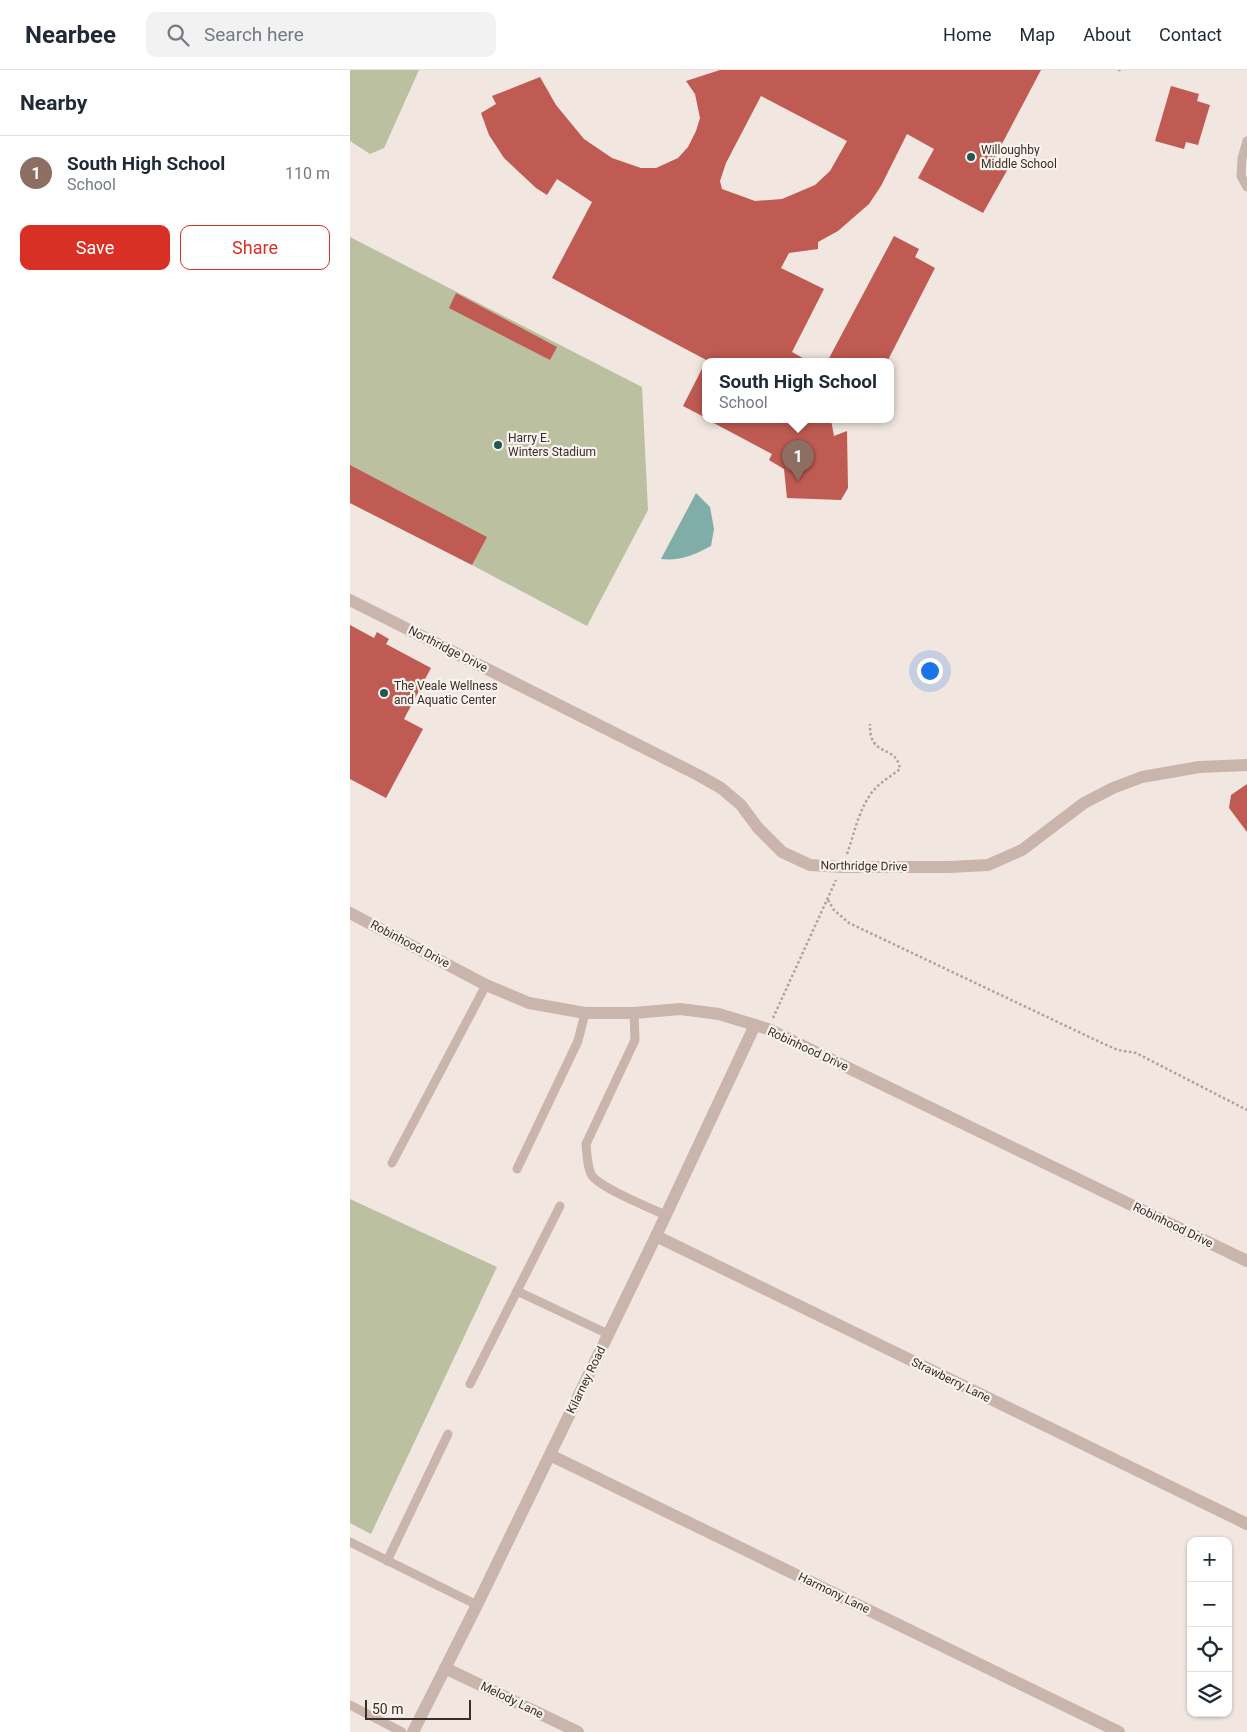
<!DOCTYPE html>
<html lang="en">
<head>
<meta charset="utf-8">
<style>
	:root { --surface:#fff; --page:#f2f2f3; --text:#1f2937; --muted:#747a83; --line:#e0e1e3; --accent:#d93025 }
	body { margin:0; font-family:Roboto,sans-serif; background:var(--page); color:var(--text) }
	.controls { position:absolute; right:15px; bottom:15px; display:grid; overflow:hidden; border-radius:10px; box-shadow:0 1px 4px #0004 }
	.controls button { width:45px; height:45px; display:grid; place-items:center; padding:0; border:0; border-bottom:1px solid var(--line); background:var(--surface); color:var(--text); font:25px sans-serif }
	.scale { position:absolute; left:15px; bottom:12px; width:106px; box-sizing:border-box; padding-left:5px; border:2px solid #382d2b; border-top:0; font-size:14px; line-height:18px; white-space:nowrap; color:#382d2b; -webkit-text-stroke:4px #f9f2ed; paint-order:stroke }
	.you { position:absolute; left:579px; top:600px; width:18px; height:18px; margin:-12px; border:4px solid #fff; border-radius:50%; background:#1a73e8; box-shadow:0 0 0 8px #1a73e833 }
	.badge { display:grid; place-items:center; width:32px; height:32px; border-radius:50%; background:var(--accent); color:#fff; font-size:16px; font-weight:700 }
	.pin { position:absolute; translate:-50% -41px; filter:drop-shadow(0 1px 2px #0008) }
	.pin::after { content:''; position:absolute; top:26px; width:18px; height:15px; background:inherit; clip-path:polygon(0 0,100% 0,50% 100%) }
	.popup { position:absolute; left:352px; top:288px; width:192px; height:65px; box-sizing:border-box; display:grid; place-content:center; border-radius:10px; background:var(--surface); filter:drop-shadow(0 1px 4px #0005); font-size:16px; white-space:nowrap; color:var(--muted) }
	.popup b { font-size:19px; color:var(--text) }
	.popup::after { content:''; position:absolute; left:50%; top:100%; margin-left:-10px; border:10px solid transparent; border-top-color:var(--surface) }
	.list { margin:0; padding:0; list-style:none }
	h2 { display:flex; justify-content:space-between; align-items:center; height:65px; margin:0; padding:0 20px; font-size:21px }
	h2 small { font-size:16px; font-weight:400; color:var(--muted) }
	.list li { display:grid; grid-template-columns:32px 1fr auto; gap:15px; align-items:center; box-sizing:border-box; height:75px; padding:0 20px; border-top:1px solid var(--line) }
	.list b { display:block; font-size:19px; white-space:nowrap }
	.list p { margin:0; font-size:16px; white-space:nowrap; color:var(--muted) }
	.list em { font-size:16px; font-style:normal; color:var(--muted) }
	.actions { display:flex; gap:10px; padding:15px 20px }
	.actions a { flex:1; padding:11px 0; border:1px solid var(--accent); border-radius:10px; text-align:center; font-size:18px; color:var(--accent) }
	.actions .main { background:var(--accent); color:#fff }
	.icon { flex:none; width:28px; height:28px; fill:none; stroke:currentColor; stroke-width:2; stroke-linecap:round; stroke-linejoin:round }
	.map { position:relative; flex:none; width:897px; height:1662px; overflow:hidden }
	header { display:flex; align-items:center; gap:30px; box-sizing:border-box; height:70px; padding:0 25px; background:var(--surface); border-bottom:1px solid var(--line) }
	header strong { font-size:24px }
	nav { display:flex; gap:28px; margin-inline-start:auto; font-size:18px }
	.search { width:350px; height:45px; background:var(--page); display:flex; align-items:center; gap:12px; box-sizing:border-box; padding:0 18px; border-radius:10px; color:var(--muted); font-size:19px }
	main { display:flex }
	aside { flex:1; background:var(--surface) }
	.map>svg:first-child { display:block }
</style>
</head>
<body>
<header>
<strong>Nearbee</strong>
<div class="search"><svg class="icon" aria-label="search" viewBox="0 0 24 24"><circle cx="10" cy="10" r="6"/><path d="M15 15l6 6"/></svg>Search here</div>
<nav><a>Home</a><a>Map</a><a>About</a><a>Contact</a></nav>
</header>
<main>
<aside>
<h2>Nearby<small></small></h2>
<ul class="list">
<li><span class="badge" style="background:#8d6e63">1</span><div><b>South High School</b><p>School</p></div><em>110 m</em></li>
</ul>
<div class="actions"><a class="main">Save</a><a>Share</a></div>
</aside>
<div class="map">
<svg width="897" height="1662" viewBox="0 0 897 1662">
	<rect width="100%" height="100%" fill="#f2e7e0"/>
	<!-- green -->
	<g fill="#bbc0a1">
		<polygon points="0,0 69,0 34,78 20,84 0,71"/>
		<polygon points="0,167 292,317 298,440 237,556 122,495 0,433"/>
		<polygon points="0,1129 147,1197 21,1464 0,1453"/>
	</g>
	<!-- water -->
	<path fill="#81ada8" d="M 346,423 L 360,437 L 364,459 L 361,476 C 344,485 330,491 311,489 Z"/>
	<!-- building -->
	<g fill="#bf5b52" fill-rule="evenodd">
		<path d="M 370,0 L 691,0 L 644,89 L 659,97 L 633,143 L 568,108 L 584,79 L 557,64 L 531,116 L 519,134 L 488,161 L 468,172 L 468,179 L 439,183 L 431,198 L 474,219 L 442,282 L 460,292 L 360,292 L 202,208 L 242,132 L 207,109 L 197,125 L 186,118 L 154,88 L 139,65 L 131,43 L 146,34 L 142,26 L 190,7 L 206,35 L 234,69 L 262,88 L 291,98 L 306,98 L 328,88 L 338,77 L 346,61 L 350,48 L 345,24 L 336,11 ZM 411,26 L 497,71 L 480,101 L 465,115 L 432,129 L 405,131 L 372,119 L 370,111 L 376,93 Z"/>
		<polygon points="821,16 849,24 847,31 860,35 848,75 836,72 834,79 805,71"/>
		<polygon points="544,166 569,179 565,187 585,198 537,292 477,292"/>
		<polygon points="106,223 207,277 200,290 99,238"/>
		<polygon points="356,291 356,348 333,336"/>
		<polygon points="358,350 481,350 484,366 497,361 498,418 491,430 437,428 434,399 419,390 422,384"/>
		<polygon points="0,395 137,467 122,495 0,433"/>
		<polygon points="0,555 24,568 27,562 39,569 36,574 81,598 54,649 73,659 36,728 0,709"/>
		<polygon points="897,714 897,762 879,738 881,725"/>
	</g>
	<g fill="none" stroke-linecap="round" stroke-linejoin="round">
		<!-- path -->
		<g stroke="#b69f97" stroke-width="2.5" stroke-dasharray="2.5 2.5" stroke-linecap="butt">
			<polyline points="768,0 773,0"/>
			<path d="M 497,784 C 504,764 508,743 520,725 C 527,714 540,707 550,699 C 546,673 519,689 520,654"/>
			<polyline points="478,830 484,840 499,853 754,974 768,980 786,983 897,1040"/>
			<polyline points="423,948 486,810"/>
		</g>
		<!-- service -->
		<g stroke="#cab5ad" stroke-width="9">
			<polyline points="897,71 892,88 891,106 897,117"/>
			<path d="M 284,943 L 285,970 L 236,1074 C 237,1084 237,1095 241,1104 C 247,1117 301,1138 315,1145"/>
			<polyline points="42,1093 136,915"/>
			<polyline points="167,1099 228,971 235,943"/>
			<polyline points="167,1221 210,1136"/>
			<polyline points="120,1314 167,1221 258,1264"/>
			<polyline points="0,1472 127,1535"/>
			<polyline points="37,1491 98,1364"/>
			<polyline points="0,1635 52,1662"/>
		</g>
		<!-- minor -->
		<g stroke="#cab5ad" stroke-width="12">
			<polyline points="0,530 348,705 371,718 391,735 408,758 432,782 460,795 492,797 599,797 638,795 672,780 734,733 763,718 792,707 849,697 897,695"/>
			<polyline points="306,1166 897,1454"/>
			<polyline points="200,1385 769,1662"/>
			<polyline points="95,1598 228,1662"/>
			<polyline points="63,1662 127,1535 306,1166 405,955"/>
		</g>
		<!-- tertiary -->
		<polyline stroke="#cab5ad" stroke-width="12" points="0,843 136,915 179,933 235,943 284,943 330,939 369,944 418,959 897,1191"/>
	</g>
	<!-- markers -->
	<g fill="#235853" stroke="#f9f2ed" stroke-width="2">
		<circle cx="621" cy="87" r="5"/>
		<circle cx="148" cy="375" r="5"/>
		<circle cx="34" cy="623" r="5"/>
	</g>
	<g text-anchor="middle" stroke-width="4.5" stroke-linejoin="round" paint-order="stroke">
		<!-- poi labels -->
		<g font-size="12" fill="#382d2b" stroke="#f9f2ed" text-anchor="start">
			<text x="631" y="84">Willoughby<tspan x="631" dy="14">Middle School</tspan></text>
			<text x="158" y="372">Harry E.<tspan x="158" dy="14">Winters Stadium</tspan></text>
			<text x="44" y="620">The Veale Wellness<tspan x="44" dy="14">and Aquatic Center</tspan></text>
		</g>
		<!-- street labels -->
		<g font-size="12" fill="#382d2b" stroke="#f9f2ed">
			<text transform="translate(98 579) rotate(27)" y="4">Northridge Drive</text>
			<text transform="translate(514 796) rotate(1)" y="4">Northridge Drive</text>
			<text transform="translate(60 874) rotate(28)" y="4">Robinhood Drive</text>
			<text transform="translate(458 979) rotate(25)" y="4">Robinhood Drive</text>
			<text transform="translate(823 1155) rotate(26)" y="4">Robinhood Drive</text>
			<text transform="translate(236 1310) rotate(-64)" y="4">Kilarney Road</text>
			<text transform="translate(601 1310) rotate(26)" y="4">Strawberry Lane</text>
			<text transform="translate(484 1523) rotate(26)" y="4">Harmony Lane</text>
			<text transform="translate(162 1630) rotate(26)" y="4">Melody Lane</text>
		</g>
	</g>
</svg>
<div class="controls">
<button>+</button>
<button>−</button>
<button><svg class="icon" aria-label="locate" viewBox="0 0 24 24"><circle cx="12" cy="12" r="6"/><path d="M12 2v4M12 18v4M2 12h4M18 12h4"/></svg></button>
<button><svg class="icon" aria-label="layers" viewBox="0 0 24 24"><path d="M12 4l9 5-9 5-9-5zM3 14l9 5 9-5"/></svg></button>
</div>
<div class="scale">50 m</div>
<div class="you"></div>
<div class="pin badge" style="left:448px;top:411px;background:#8d6e63">1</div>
<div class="popup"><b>South High School</b>School</div>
</div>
</main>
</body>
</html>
